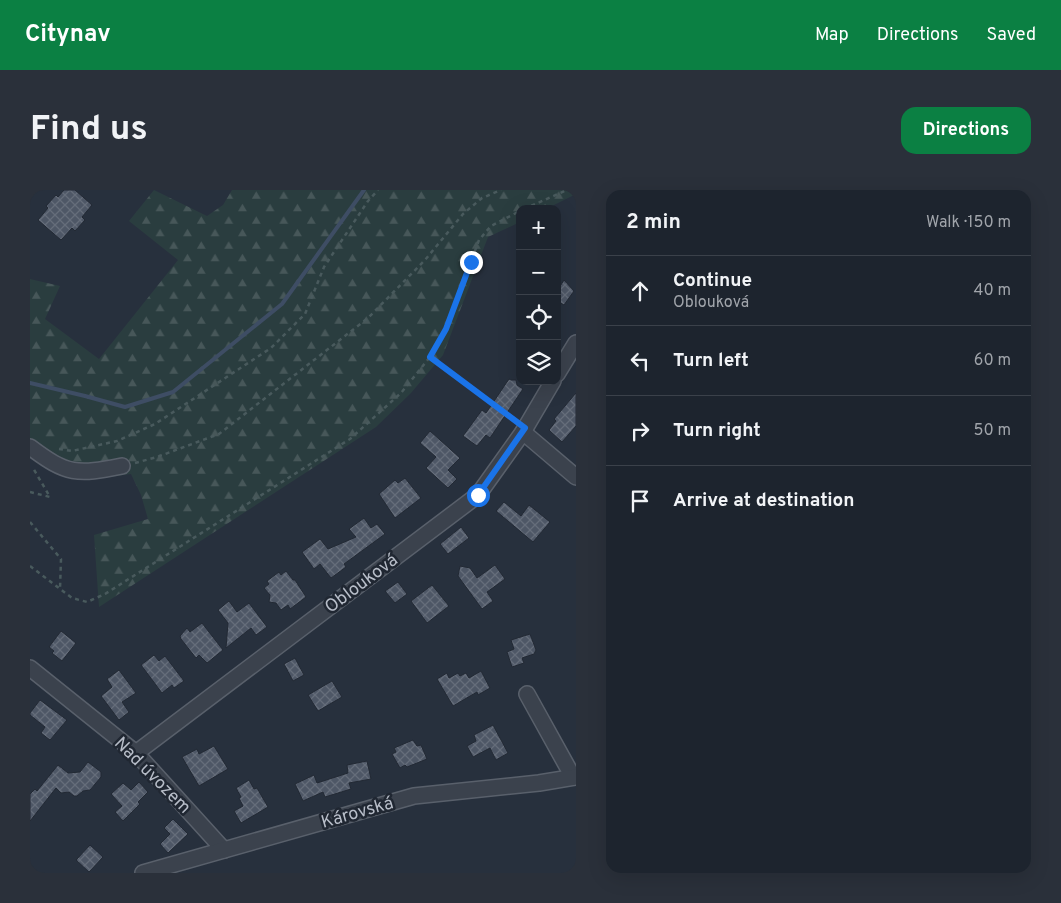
<!DOCTYPE html>
<html lang="en">
<head>
<meta charset="utf-8">
<style>
	:root { --surface:#1d242e; --page:#2a303a; --text:#f1f3f6; --muted:#a0a4aa; --line:#3b414a; --accent:#0b8043 }
	body { margin:0; font-family:Overpass,sans-serif; background:var(--page); color:var(--text) }
	.controls { position:absolute; right:15px; top:15px; display:grid; overflow:hidden; border-radius:10px; box-shadow:0 5px 20px #0002 }
	.controls button { width:45px; height:45px; display:grid; place-items:center; padding:0; border:0; border-bottom:1px solid var(--line); background:var(--surface); color:var(--text); font:25px sans-serif }
	.stop { position:absolute; width:15px; height:15px; margin:-11px; border:4px solid #1a73e8; border-radius:50%; background:#fff }
	.stop.end { background:#1a73e8; border-color:#fff; box-shadow:0 1px 5px #0008 }
	.list { margin:0; padding:0; list-style:none }
	h2 { display:flex; justify-content:space-between; align-items:center; height:65px; margin:0; padding:0 20px; font-size:21px }
	h2 small { font-size:16px; font-weight:400; color:var(--muted) }
	.list li { display:grid; grid-template-columns:32px 1fr auto; gap:15px; align-items:center; box-sizing:border-box; height:70px; padding:0 20px; border-top:1px solid var(--line) }
	.list b { display:block; font-size:19px; white-space:nowrap }
	.list p { margin:0; font-size:16px; white-space:nowrap; color:var(--muted) }
	.list em { font-size:16px; font-style:normal; color:var(--muted) }
	.icon { flex:none; width:28px; height:28px; fill:none; stroke:currentColor; stroke-width:2; stroke-linecap:round; stroke-linejoin:round }
	.map { position:relative; flex:none; width:546px; height:683px; overflow:hidden; border-radius:15px }
	header { display:flex; align-items:center; gap:30px; box-sizing:border-box; height:70px; padding:0 25px; background:var(--accent); color:#fff }
	header strong { font-size:24px }
	nav { display:flex; gap:28px; margin-inline-start:auto; font-size:18px }
	.intro { display:flex; align-items:center; justify-content:space-between; box-sizing:border-box; height:120px; padding:0 30px }
	h1 { margin:0; font-size:35px }
	.button { padding:12px 22px; border-radius:15px; background:var(--accent); color:#fff; font-size:18px; font-weight:700 }
	main { display:flex; gap:30px; padding:0 30px }
	aside { flex:1; background:var(--surface); border-radius:15px; box-shadow:0 5px 20px #0002 }
	.map>svg:first-child { display:block }
</style>
</head>
<body>
<header>
<strong>Citynav</strong>
<nav><a>Map</a><a>Directions</a><a>Saved</a></nav>
</header>
<div class="intro"><h1>Find us</h1><a class="button">Directions</a></div>
<main>
<div class="map">
<svg width="546" height="683" viewBox="0 0 546 683">
	<defs>
		<pattern id="forest-firs" width="22" height="20" patternUnits="userSpaceOnUse" patternTransform="scale(1.25)"><rect width="22" height="20" fill="#2a3d3f"/><path d="M5 1l3.5 6h-7zM16 11l3.5 6h-7z" fill="#475759"/></pattern>
		<pattern id="building-cross-hatch" width="8" height="8" patternUnits="userSpaceOnUse" patternTransform="scale(1.25)"><rect width="8" height="8" fill="#4e5766"/><path d="M0 0l8 8M0 8l8-8" fill="none" stroke="#656d7a"/></pattern>
	</defs>
	<rect width="100%" height="100%" fill="#27303d"/>
	<!-- forest -->
	<polygon fill="url(#forest-firs)" points="124,0 177,26 193,15 202,0 546,0 546,4 516,19 490,19 490,32 458,47 413,165 381,203 346,237 69,417 64,345 118,329 111,305 101,284 64,289 34,270 13,262 0,268 0,89 30,96 15,129 69,169 148,70 99,31"/>
	<g fill="none" stroke-linecap="round" stroke-linejoin="round">
		<!-- stream -->
		<polyline stroke="#3e4d64" stroke-width="4" points="0,193 55,206 95,217 143,202 252,114 334,0"/>
	</g>
	<!-- building -->
	<g fill="url(#building-cross-hatch)" stroke="#222934">
		<polygon points="34,0 45,0 62,15 52,27 55,30 45,41 42,38 31,50 8,30 18,18 16,16 26,5 28,7"/>
		<polygon points="534,90 544,101 534,115 527,111 527,101"/>
		<polygon points="479,189 481,190 486,190 487,195 493,199 460,248 456,245 447,256 433,246 452,220 456,223"/>
		<polygon points="546,203 546,236 532,252 519,240 526,231 524,229"/>
		<polygon points="400,241 430,268 418,280 427,289 418,298 396,278 406,267 390,253"/>
		<polygon points="375,288 391,308 365,328 349,304 365,290 368,293"/>
		<polygon points="474,312 491,326 499,315 520,332 503,352 466,321"/>
		<polygon points="334,328 341,338 347,334 355,344 314,374 316,377 301,388 290,374 284,379 272,362 290,349 298,359 326,347 319,339"/>
		<polygon points="431,337 439,348 418,364 410,354"/>
		<polygon points="465,375 475,389 457,402 463,411 452,419 428,386 430,376 440,378 447,388"/>
		<polygon points="256,381 263,390 265,390 276,407 260,419 258,415 251,420 246,413 239,412 240,405 234,398 239,394 237,391 249,382 251,385"/>
		<polygon points="368,392 377,404 365,413 355,401"/>
		<polygon points="402,395 419,416 397,433 381,411"/>
		<polygon points="199,411 207,422 219,413 237,437 226,445 221,438 196,458 198,433 188,420"/>
		<polygon points="172,433 193,460 177,473 169,465 166,468 151,449 150,446 157,438 160,442"/>
		<polygon points="31,441 46,453 32,471 22,463 24,461 19,457"/>
		<polygon points="500,444 506,460 504,464 492,468 494,473 482,477 477,462 484,459 481,450"/>
		<polygon points="124,465 129,471 135,466 154,491 144,498 142,495 132,503 111,475"/>
		<polygon points="265,468 274,485 263,491 254,474"/>
		<polygon points="89,480 106,503 92,512 99,522 89,530 71,506 82,497 77,489"/>
		<polygon points="451,481 460,498 448,505 447,502 423,516 407,489 417,483 419,488 428,483 430,486 436,483 439,488"/>
		<polygon points="302,491 312,507 288,521 278,505"/>
		<polygon points="10,510 37,530 20,550 11,543 15,537 0,525 0,523"/>
		<polygon points="463,535 478,563 466,570 460,558 443,567 437,556 446,551 444,545"/>
		<polygon points="383,550 387,556 391,555 397,569 377,577 375,575 370,578 362,564 366,562 364,558"/>
		<polygon points="184,556 198,579 169,596 152,567 167,559 169,564"/>
		<polygon points="337,571 341,589 319,593 321,599 295,607 293,602 273,611 265,594 284,585 287,593 318,583 317,575"/>
		<polygon points="58,572 71,582 71,587 60,600 53,601 47,606 44,606 39,602 31,603 26,598 0,631 0,604 5,599 7,601 28,575 38,583 50,582"/>
		<polygon points="219,590 224,599 227,598 238,617 211,633 204,621 213,616 209,608 211,607 206,598"/>
		<polygon points="109,592 118,602 108,612 110,614 93,631 85,622 92,616 81,604 93,593 101,600"/>
		<polygon points="143,629 158,644 138,663 130,654 140,644 134,638"/>
		<polygon points="60,655 73,667 59,682 46,670"/>
	</g>
	<g fill="none" stroke-linecap="round" stroke-linejoin="round">
		<defs>
			<g id="street">
				<polyline points="527,184 546,153"/>
				<polyline points="493,242 546,287"/>
				<path d="M 0,257 C 37,285 47,285 92,276"/>
				<polyline points="0,478 106,563 194,660"/>
				<polyline points="497,504 543,587"/>
				<polyline points="106,563 448,305 493,242 523,191"/>
				<polyline points="113,683 384,606 509,593 546,587"/>
			</g>
		</defs>
		<!-- street casing -->
		<use href="#street" stroke="#59606b" stroke-width="18"/>
		<!-- path -->
		<g stroke="#495a5d" stroke-width="2.5" stroke-dasharray="4 4" stroke-linecap="butt">
			<polyline points="494,19 537,0"/>
			<polyline points="400,167 484,230"/>
			<polyline points="29,259 42,261 87,251 125,234 241,158 275,124 294,77 338,11 348,0"/>
			<polyline points="105,273 127,267 189,244 338,128 395,70 433,24 452,8 471,0"/>
			<polyline points="0,302 20,307 3,278"/>
			<polyline points="0,332 31,369 30,399"/>
			<polyline points="0,376 42,408 57,412 75,404 320,249 371,203 400,167 416,139 449,50 461,36 490,21"/>
		</g>
		<!-- street -->
		<use href="#street" stroke="#3b424d" stroke-width="15"/>
	</g>
	<g fill="none" stroke-linecap="round" stroke-linejoin="round">
		<!-- route -->
		<polyline stroke="#1a73e8" stroke-width="6" points="441,72 416,139 400,167 495,238 448,305"/>
	</g>
	<g text-anchor="middle" stroke-width="5" stroke-linejoin="round" paint-order="stroke">
		<!-- street labels -->
		<g font-size="18" fill="#b7bdc8" stroke="#202732">
			<text transform="translate(331 393) rotate(-37)" y="6">Oblouková</text>
			<text transform="translate(123 585) rotate(45)" y="6">Nad úvozem</text>
			<text transform="translate(327 622) rotate(-16)" y="6">Károvská</text>
		</g>
	</g>
</svg>
<div class="controls">
<button>+</button>
<button>−</button>
<button><svg class="icon" aria-label="locate" viewBox="0 0 24 24"><circle cx="12" cy="12" r="6"/><path d="M12 2v4M12 18v4M2 12h4M18 12h4"/></svg></button>
<button><svg class="icon" aria-label="layers" viewBox="0 0 24 24"><path d="M12 4l9 5-9 5-9-5zM3 14l9 5 9-5"/></svg></button>
</div>
<div class="stop" style="left:448px;top:305px"></div>
<div class="stop end" style="left:441px;top:72px"></div>
</div>
<aside>
<h2>2 min<small>Walk · 150 m</small></h2>
<ul class="list">
<li><svg class="icon" aria-label="ahead" viewBox="0 0 24 24"><path d="M12 20V5M6 11l6-6 6 6"/></svg><div><b>Continue</b><p>Oblouková</p></div><em>40 m</em></li>
<li><svg class="icon" aria-label="left" viewBox="0 0 24 24"><path d="M17 20v-9H6M10 6l-5 5 5 5"/></svg><div><b>Turn left</b></div><em>60 m</em></li>
<li><svg class="icon" aria-label="right" viewBox="0 0 24 24"><path d="M7 20v-9h11M14 6l5 5-5 5"/></svg><div><b>Turn right</b></div><em>50 m</em></li>
<li><svg class="icon" aria-label="arrive" viewBox="0 0 24 24"><path d="M6 21V4h12l-3 4 3 4H6"/></svg><div><b>Arrive at destination</b></div></li>
</ul>
</aside>
</main>
</body>
</html>
